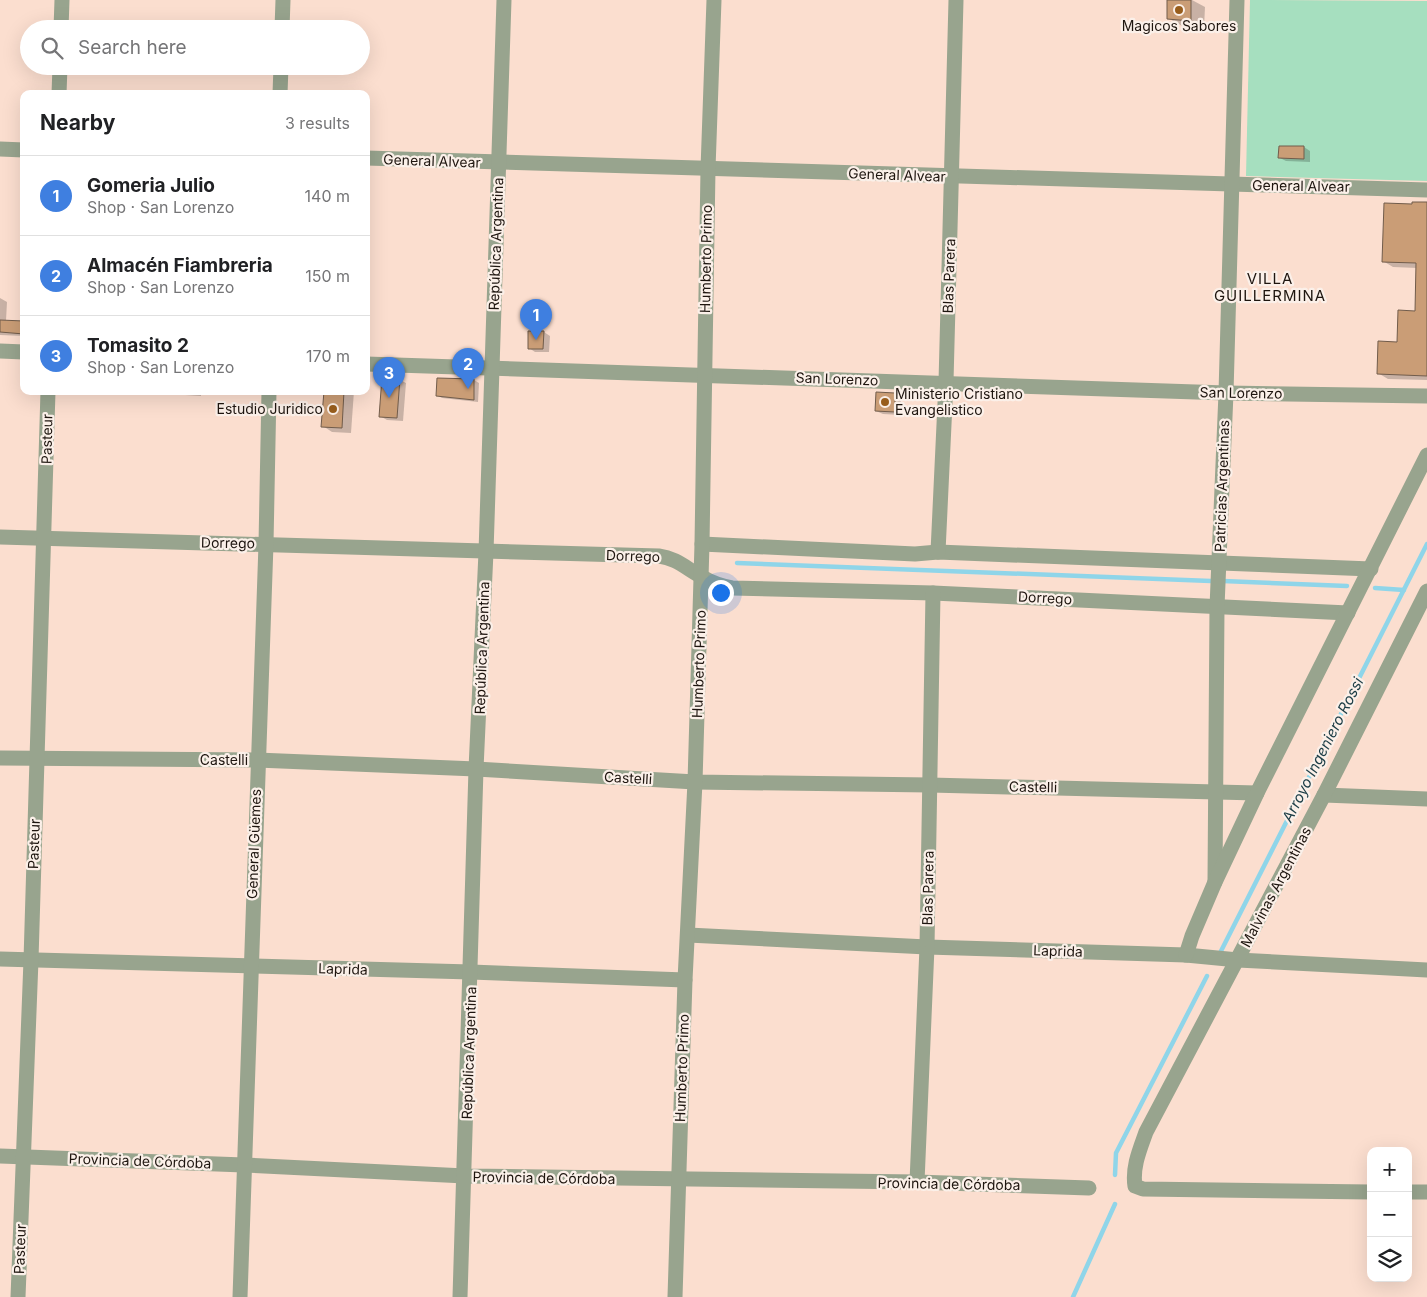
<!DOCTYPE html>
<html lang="en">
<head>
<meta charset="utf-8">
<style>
	:root { --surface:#fff; --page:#f2f2f2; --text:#202124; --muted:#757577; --line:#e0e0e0; --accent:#ea580c }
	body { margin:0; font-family:Inter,sans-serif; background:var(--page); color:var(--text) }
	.controls { position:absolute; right:15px; bottom:15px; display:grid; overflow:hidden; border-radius:10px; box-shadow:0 5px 20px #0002 }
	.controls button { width:45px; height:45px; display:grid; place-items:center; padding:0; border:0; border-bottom:1px solid var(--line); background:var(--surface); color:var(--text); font:25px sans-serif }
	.you { position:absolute; left:720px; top:592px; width:18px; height:18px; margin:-12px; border:4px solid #fff; border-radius:50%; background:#1a73e8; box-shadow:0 0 0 8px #1a73e833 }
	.badge { display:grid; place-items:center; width:32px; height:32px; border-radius:50%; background:var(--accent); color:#fff; font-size:16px; font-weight:700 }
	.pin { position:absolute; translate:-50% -41px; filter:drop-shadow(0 1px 2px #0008) }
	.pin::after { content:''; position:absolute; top:26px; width:18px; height:15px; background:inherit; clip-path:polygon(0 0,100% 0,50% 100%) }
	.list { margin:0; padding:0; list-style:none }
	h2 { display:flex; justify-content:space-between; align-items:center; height:65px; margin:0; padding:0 20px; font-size:21px }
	h2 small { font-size:16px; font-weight:400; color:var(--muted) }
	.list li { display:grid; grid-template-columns:32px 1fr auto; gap:15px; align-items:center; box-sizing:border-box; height:80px; padding:0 20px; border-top:1px solid var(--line) }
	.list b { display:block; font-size:19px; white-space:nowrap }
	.list p { margin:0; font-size:16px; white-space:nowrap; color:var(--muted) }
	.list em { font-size:16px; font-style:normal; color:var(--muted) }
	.icon { flex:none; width:28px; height:28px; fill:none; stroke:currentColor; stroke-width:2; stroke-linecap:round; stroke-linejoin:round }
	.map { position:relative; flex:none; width:1427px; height:1297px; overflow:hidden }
	.search { position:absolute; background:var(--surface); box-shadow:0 5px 20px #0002; left:20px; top:20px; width:350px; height:55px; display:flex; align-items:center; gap:12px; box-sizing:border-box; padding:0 18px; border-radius:28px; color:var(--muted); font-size:19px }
	.panel { position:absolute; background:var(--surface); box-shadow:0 5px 20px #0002; left:20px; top:90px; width:350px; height:305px; border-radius:10px }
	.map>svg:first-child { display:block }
</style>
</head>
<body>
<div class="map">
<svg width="1427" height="1297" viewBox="0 0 1427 1297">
	<rect width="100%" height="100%" fill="#fbdecf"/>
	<!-- green -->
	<polygon fill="#a6dfbf" points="1250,0 1427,1 1427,181 1246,176"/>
	<!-- shadow -->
	<g fill="#0003">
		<polygon points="1168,0 1192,0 1205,7 1204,28 1182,26 1168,18"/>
		<polygon points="1280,147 1304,147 1310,151 1310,162 1286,161 1280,158"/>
		<polygon points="1427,204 1427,380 1388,379 1378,373 1399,343 1416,312 1417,268 1393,267 1383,261"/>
		<polygon points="0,298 7,302 6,321 24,323 24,336 0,335"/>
		<polygon points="544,332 550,336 549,352 535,352 529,348"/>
		<polygon points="438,379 474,380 479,383 478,402 442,398 437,395"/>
		<polygon points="400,380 406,383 403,421 387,420 380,416"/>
		<polygon points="178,391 201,391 201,396 185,395"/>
		<polygon points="325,391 354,391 351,433 332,432 323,426"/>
		<polygon points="877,393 895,394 901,398 901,415 883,414 876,411"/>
	</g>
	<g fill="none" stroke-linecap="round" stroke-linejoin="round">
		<!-- stream -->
		<g stroke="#8fd5e9" stroke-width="4.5">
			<polyline points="737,563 1211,581"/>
			<polyline points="1223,581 1347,586"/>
			<polyline points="1375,588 1404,590"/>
			<polyline points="1219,955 1427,544"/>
			<polyline points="1115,1175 1116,1153 1207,976"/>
			<polyline points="1073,1297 1115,1204"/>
		</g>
	</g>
	<!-- building -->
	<g fill="#ca9d76" stroke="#715c4b">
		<polygon points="1167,0 1191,0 1191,21 1167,19"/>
		<polygon points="1279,146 1304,146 1304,159 1278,158"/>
		<polygon points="1412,202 1427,202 1427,376 1377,374 1378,341 1397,342 1398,310 1415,311 1416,263 1382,262 1384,203 1412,204"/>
		<polygon points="0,320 24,321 24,334 0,332"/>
		<polygon points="528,331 544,331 543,349 528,349"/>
		<polygon points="382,377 400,378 397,418 379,417"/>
		<polygon points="437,378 474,379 474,400 436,396"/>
		<polygon points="324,391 344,391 342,428 321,427"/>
		<polygon points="876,392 895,393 895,412 875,411"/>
	</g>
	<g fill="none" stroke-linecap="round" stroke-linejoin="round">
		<!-- minor -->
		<g stroke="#98a48e" stroke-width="15">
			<polyline points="61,29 62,0"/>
			<polyline points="282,29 283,0"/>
			<polyline points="59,94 60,66"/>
			<polyline points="280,94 281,66"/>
			<polyline points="0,149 24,150"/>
			<polyline points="366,158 1427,190"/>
			<polyline points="0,351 24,352"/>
			<polyline points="366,364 1226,393 1427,396"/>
			<path d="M 0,537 L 659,556 C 676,558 687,569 702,577 C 712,583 721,586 732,588 L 933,593 L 1348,613"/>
			<polyline points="702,544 915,554 938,552 1371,569"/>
			<polyline points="938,552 946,382 956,0"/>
			<polyline points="0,758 257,760 476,769 695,782 930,785 1257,793"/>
			<polyline points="1324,795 1427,799"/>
			<polyline points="1215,882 1217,607 1226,393 1237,0"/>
			<polyline points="688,935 927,947 1186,955 1238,960 1427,970"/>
			<polyline points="1186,955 1192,936 1215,882 1257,793 1427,455"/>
			<polyline points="0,959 471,972 685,980"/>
			<polyline points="0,1156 244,1165 465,1176 917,1182 1089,1188"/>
			<polyline points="917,1182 927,947 933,593"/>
			<path d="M 1371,1192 L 1143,1189 L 1135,1186 C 1132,1167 1140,1149 1146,1132 L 1324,795 L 1427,591"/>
			<polyline points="1408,1192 1427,1192"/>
			<polyline points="18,1297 31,960 48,391"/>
			<polyline points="240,1297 266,544 269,391"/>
			<polyline points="460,1297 476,769 486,552 504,0"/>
			<polyline points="675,1297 685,980 695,782 702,544 708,169 714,0"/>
		</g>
	</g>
	<!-- markers -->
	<g fill="#985d1c" stroke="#fbf0e9" stroke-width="2">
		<circle cx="1179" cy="10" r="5"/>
		<circle cx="885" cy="402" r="5"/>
		<circle cx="333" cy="409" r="5"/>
	</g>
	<g text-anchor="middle" stroke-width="4.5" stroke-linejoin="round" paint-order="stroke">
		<!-- poi labels -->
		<g font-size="14" fill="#1e150f" stroke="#fbf0e9">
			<text x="1179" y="31">Magicos Sabores</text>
			<text x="895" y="399" text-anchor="start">Ministerio Cristiano<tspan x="895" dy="16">Evangelistico</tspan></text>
			<text x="323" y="414" text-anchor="end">Estudio Juridico</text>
		</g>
		<!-- street labels -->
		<g font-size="14" fill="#1e150f" stroke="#fbf0e9">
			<text transform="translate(432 161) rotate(2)" y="5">General Alvear</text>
			<text transform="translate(897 175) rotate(2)" y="5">General Alvear</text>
			<text transform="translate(1301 186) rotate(1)" y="5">General Alvear</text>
			<text transform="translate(496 244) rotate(-88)" y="5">República Argentina</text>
			<text transform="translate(706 259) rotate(-89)" y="5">Humberto Primo</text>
			<text transform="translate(949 276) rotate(-88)" y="5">Blas Parera</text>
			<text transform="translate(837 379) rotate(2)" y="5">San Lorenzo</text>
			<text transform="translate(1241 393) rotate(1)" y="5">San Lorenzo</text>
			<text transform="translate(47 439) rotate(-89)" y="5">Pasteur</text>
			<text transform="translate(1222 486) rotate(-88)" y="5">Patricias Argentinas</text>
			<text transform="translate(228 543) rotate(1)" y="5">Dorrego</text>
			<text transform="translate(633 556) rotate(2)" y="5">Dorrego</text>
			<text transform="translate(1045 598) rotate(3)" y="5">Dorrego</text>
			<text transform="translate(482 648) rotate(-88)" y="5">República Argentina</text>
			<text transform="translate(699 664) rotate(-88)" y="5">Humberto Primo</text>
			<text x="224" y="765">Castelli</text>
			<text transform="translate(628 778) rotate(3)" y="5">Castelli</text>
			<text transform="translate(1033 787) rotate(1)" y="5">Castelli</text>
			<text transform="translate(34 844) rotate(-88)" y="5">Pasteur</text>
			<text transform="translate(254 844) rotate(-88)" y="5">General Güemes</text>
			<text transform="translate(1276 887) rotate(-62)" y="5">Malvinas Argentinas</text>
			<text transform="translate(928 888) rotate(-89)" y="5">Blas Parera</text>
			<text transform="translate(1058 951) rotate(2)" y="5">Laprida</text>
			<text transform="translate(343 969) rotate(2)" y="5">Laprida</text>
			<text transform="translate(469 1053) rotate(-88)" y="5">República Argentina</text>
			<text transform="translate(682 1068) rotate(-88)" y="5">Humberto Primo</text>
			<text transform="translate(140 1161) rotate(2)" y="5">Provincia de Córdoba</text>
			<text transform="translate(544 1178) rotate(1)" y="5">Provincia de Córdoba</text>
			<text transform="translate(949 1184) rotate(1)" y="5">Provincia de Córdoba</text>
			<text transform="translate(20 1249) rotate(-88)" y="5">Pasteur</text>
		</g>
		<!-- neighbourhood labels -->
		<g font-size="15" letter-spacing="1" fill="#1e150f" stroke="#fbf0e9">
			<text x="1270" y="284">VILLA<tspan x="1270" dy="17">GUILLERMINA</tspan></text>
		</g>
		<!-- water labels -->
		<g font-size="15" font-style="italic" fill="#1c3d46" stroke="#fbf0e9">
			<text transform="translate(1323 750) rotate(-63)" y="5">Arroyo Ingeniero Rossi</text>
		</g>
	</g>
</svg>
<div class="controls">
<button>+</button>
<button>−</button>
<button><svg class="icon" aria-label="layers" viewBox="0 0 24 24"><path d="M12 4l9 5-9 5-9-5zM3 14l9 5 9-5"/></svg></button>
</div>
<div class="you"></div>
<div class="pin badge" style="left:536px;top:340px;background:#3f7fe0">1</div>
<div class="pin badge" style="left:468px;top:389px;background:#3f7fe0">2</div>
<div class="pin badge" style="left:389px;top:398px;background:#3f7fe0">3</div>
<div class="search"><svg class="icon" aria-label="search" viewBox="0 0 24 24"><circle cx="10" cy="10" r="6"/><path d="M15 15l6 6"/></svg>Search here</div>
<section class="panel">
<h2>Nearby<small>3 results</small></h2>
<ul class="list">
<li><span class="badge" style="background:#3f7fe0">1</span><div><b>Gomeria Julio</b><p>Shop · San Lorenzo</p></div><em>140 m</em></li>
<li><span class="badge" style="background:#3f7fe0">2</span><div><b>Almacén Fiambreria</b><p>Shop · San Lorenzo</p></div><em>150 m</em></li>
<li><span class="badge" style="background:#3f7fe0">3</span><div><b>Tomasito 2</b><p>Shop · San Lorenzo</p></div><em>170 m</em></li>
</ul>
</section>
</div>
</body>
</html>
